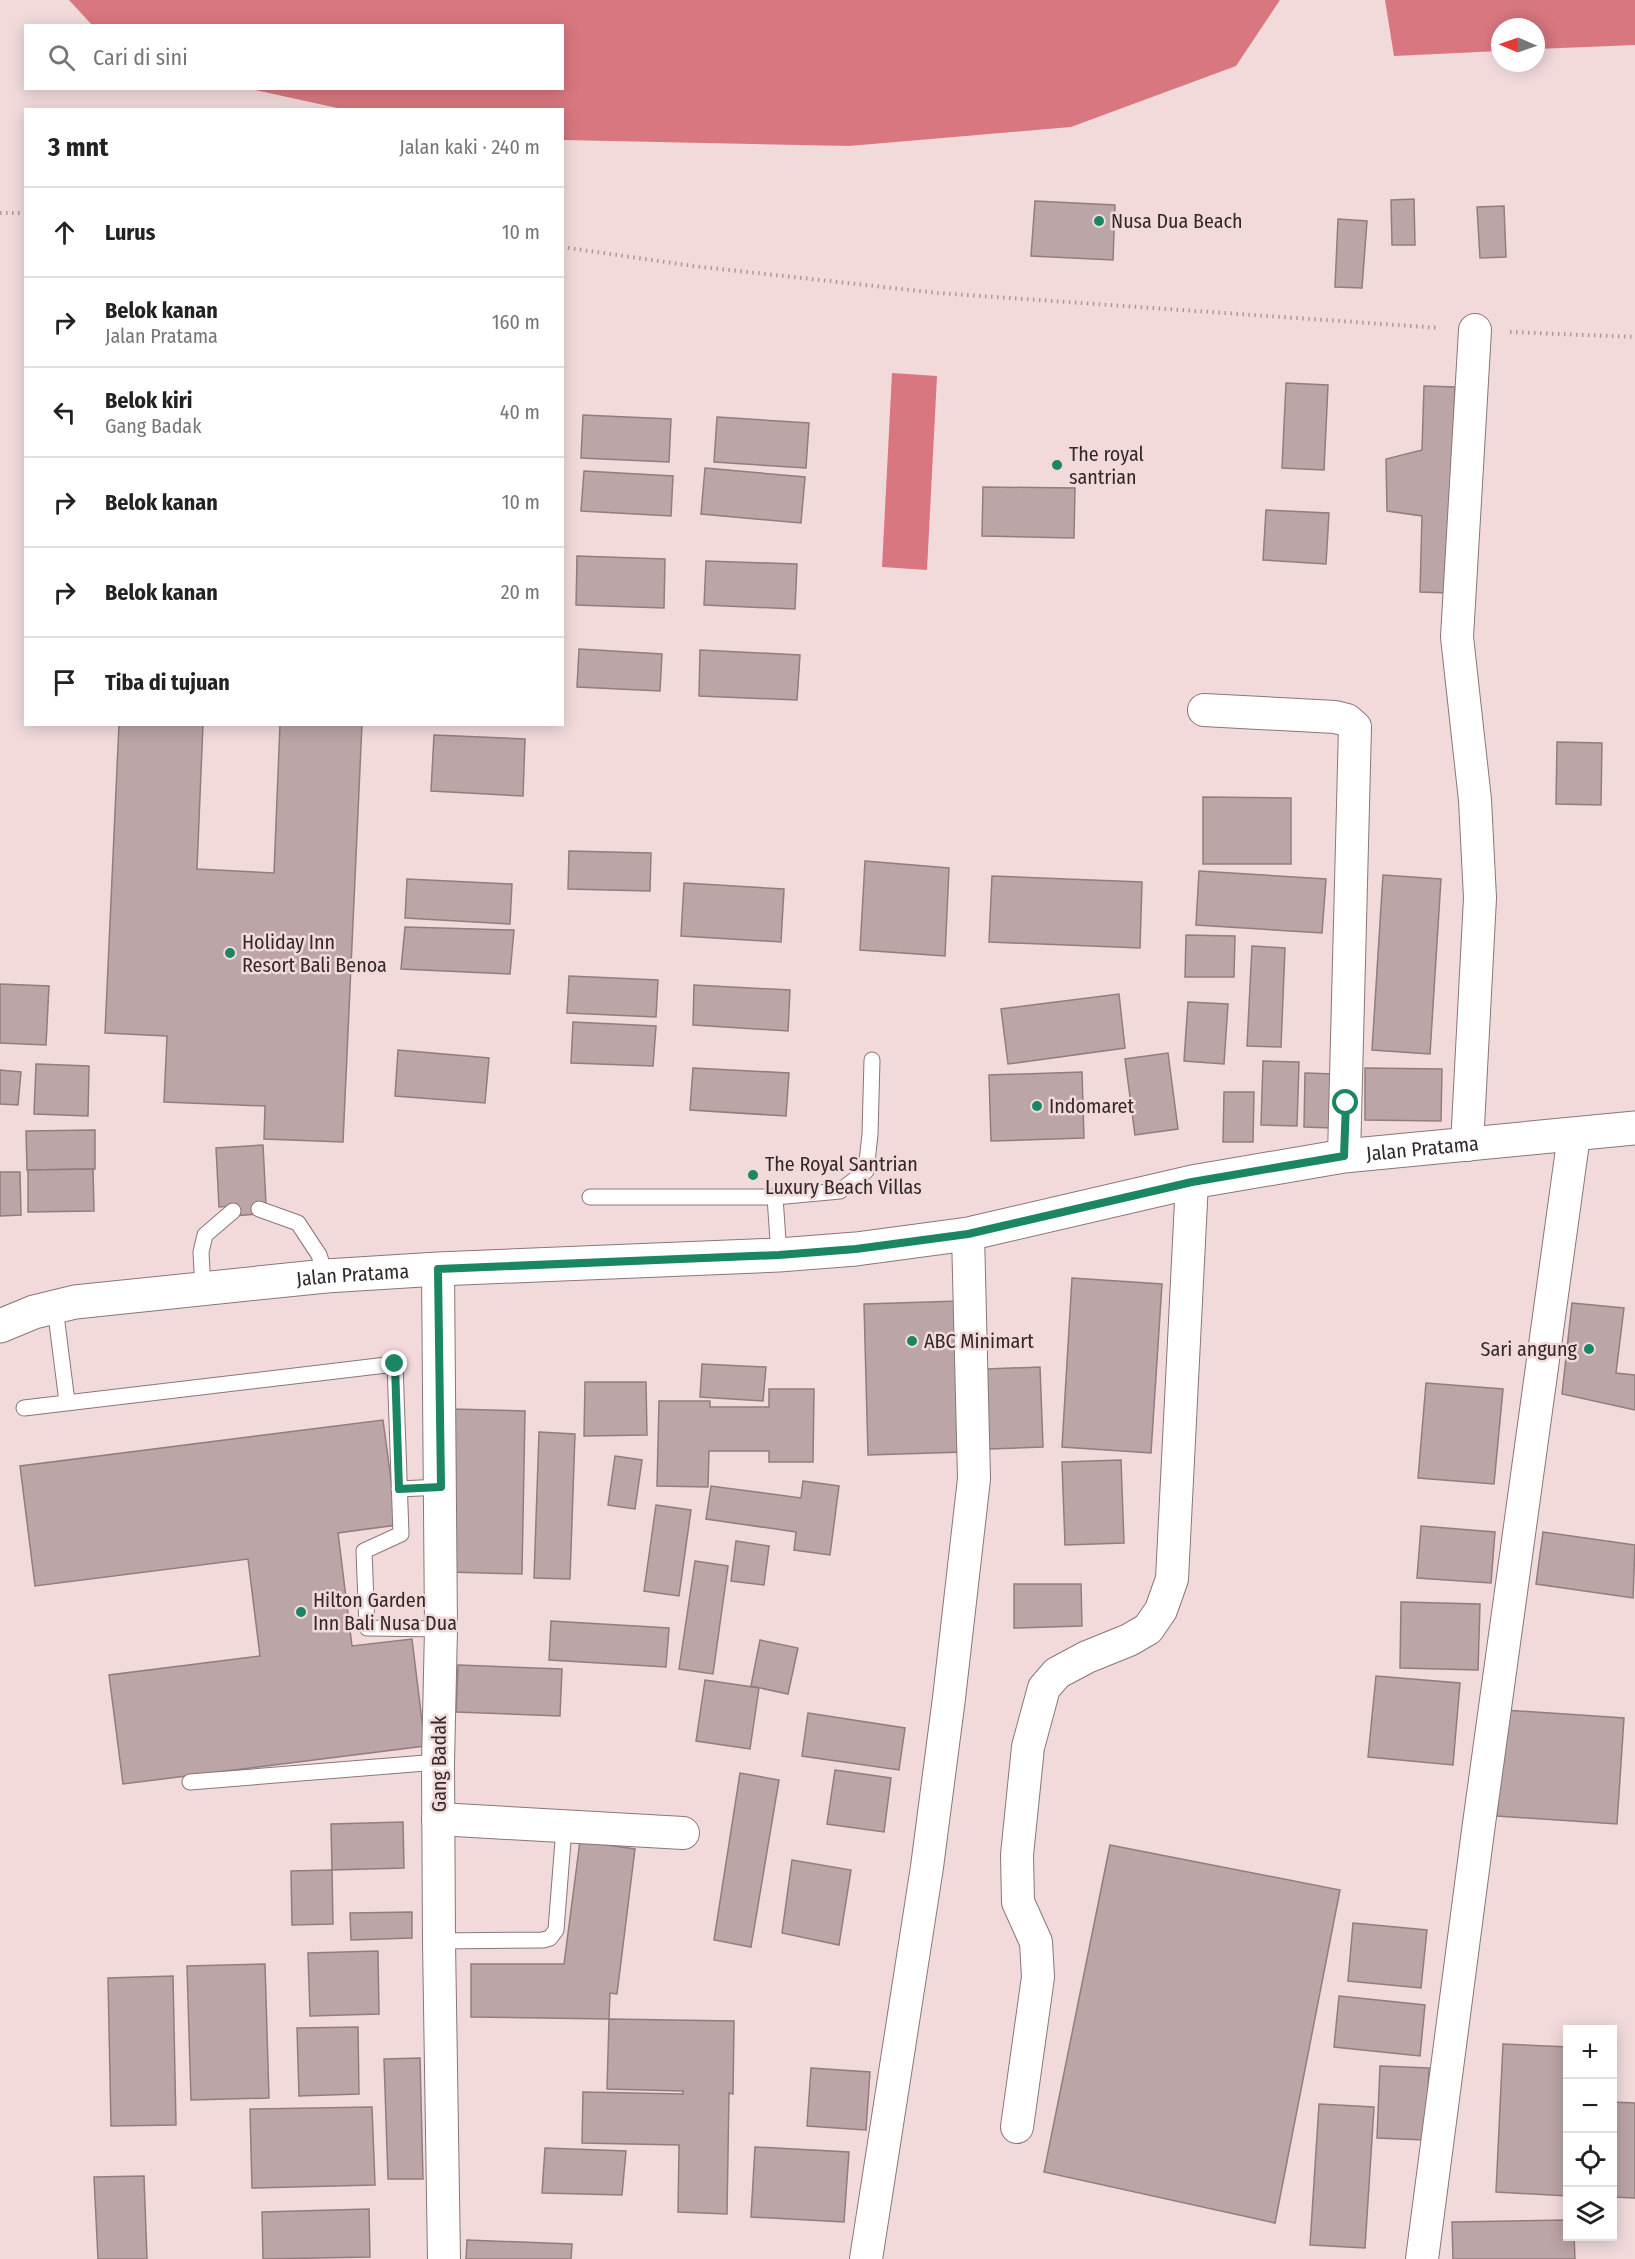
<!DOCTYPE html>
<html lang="id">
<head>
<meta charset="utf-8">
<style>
	:root { --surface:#fff; --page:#f6f6f6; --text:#222; --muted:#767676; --line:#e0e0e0 }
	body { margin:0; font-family:"Fira Sans Condensed",sans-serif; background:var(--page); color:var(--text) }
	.controls { position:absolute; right:18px; bottom:18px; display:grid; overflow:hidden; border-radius:0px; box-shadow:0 3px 15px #0003 }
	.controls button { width:54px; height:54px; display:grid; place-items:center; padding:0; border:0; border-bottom:2px solid var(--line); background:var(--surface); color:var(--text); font:30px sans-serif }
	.compass { position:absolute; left:1491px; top:18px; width:54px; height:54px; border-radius:50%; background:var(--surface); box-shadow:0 3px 15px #0003; rotate:272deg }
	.stop { position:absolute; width:18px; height:18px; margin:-14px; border:4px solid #1b8663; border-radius:50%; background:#fff }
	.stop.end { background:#1b8663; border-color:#fff; box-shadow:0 2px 6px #0008 }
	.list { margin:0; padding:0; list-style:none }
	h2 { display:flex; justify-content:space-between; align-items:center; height:78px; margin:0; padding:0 24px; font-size:26px }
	h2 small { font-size:20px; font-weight:400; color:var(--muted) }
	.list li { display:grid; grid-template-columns:39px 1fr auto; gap:18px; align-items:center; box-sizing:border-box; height:90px; padding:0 24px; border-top:2px solid var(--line) }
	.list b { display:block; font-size:22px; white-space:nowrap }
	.list p { margin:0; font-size:20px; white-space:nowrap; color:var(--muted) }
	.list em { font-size:20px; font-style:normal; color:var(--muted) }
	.icon { flex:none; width:33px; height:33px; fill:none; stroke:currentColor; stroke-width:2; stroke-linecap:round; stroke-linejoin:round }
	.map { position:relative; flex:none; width:1635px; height:2259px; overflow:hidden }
	.search { position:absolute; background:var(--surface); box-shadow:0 3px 15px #0003; left:24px; top:24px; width:540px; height:66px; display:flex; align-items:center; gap:15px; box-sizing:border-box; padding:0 21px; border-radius:0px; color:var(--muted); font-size:22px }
	.panel { position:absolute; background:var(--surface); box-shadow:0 3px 15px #0003; left:24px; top:108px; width:540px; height:618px; border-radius:0px }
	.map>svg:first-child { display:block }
</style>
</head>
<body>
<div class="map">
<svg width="1635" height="2259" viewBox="0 0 1635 2259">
	<rect width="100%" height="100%" fill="#f2dadb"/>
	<!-- water -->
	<g fill="#d8777f">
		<polygon points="69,0 1280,0 1236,66 1071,127 849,146 563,140 562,110 342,109 250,89 562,88 562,26 92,25"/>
		<polygon points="1385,0 1635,0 1635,45 1536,49 1536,27 1500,27 1500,51 1394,56"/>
		<polygon points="892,373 937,376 927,570 882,567"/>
	</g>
	<!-- building -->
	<g fill="#bba5a6" stroke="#927d7e" stroke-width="1.5">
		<polygon points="1414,199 1415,245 1392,245 1391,200"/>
		<polygon points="1035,201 1115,205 1113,260 1031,256"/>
		<polygon points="1504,206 1506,257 1480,258 1477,207"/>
		<polygon points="1338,219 1367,221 1362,288 1335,287"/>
		<polygon points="1286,383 1328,385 1324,470 1282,468"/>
		<polygon points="1424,386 1455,387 1449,593 1420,592 1422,516 1387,511 1386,459 1422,450"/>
		<polygon points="583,415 671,419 669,462 581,458"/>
		<polygon points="717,417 809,423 806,468 714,462"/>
		<polygon points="705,468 805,477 801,523 701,514"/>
		<polygon points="584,471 673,476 671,516 581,511"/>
		<polygon points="983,487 1075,488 1074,538 982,536"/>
		<polygon points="1266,510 1329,513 1326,564 1263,560"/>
		<polygon points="577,556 665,559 664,608 576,605"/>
		<polygon points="706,561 797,564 795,609 704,605"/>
		<polygon points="579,649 662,654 660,691 577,687"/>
		<polygon points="700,650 800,655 797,700 699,696"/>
		<polygon points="119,724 203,724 197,869 274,873 280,724 362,724 343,1142 264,1139 265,1106 164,1102 167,1036 105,1033"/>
		<polygon points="434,735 525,739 523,796 431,791"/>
		<polygon points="1557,742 1602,743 1601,805 1556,804"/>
		<polygon points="1203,797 1291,798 1291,864 1203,864"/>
		<polygon points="569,851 651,853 650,891 568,889"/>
		<polygon points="865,861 949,868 945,956 860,950"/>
		<polygon points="1199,871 1326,879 1322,933 1196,925"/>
		<polygon points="1383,875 1441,879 1430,1054 1372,1050"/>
		<polygon points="992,876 1142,882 1140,948 989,942"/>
		<polygon points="407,879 512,884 510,924 405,918"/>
		<polygon points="684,883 784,889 781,942 681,936"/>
		<polygon points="405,927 514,930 510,974 401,969"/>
		<polygon points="1186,935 1235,936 1234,977 1185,977"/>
		<polygon points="1252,946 1285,948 1281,1047 1247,1046"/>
		<polygon points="569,976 658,980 656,1017 567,1013"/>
		<polygon points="0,984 49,986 46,1045 0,1043"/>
		<polygon points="694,985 790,990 788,1031 693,1025"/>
		<polygon points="1119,994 1125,1048 1008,1064 1001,1009"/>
		<polygon points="1188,1002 1228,1004 1224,1064 1184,1061"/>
		<polygon points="573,1022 656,1026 653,1066 571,1063"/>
		<polygon points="398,1050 489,1058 485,1103 395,1096"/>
		<polygon points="1168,1053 1178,1129 1135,1135 1125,1059"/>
		<polygon points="1263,1061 1299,1062 1297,1126 1261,1125"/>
		<polygon points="36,1064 89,1066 88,1116 34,1114"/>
		<polygon points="693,1068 789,1073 786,1116 690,1110"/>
		<polygon points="1365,1068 1442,1069 1441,1121 1365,1120"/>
		<polygon points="0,1070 21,1072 18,1105 0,1104"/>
		<polygon points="1082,1072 1084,1138 991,1141 989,1075"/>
		<polygon points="1305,1073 1334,1074 1332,1128 1304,1127"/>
		<polygon points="1224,1092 1254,1092 1253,1142 1223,1142"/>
		<polygon points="95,1130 95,1169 27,1170 26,1131"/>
		<polygon points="263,1145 266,1204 259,1214 233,1216 233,1206 219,1207 216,1148"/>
		<polygon points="93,1169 94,1211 28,1212 28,1170"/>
		<polygon points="0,1172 20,1172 21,1215 0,1216"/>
		<polygon points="1072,1278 1162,1284 1151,1453 1062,1447"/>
		<polygon points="960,1301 964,1452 868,1455 864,1304"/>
		<polygon points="1572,1303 1624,1308 1616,1373 1635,1375 1635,1410 1562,1394"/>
		<polygon points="702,1364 766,1367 763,1401 700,1397"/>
		<polygon points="1040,1367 1043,1447 989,1449 986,1369"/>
		<polygon points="585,1382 646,1382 647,1435 584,1436"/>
		<polygon points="1426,1383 1503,1389 1494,1484 1418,1478"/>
		<polygon points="769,1389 814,1389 813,1462 769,1462 769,1451 709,1451 708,1487 657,1486 659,1401 710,1401 710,1407 769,1407"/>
		<polygon points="451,1409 525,1411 522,1574 449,1572"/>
		<polygon points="383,1420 397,1525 338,1533 352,1646 412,1639 425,1746 123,1784 109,1675 260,1656 248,1559 35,1586 20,1466"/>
		<polygon points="539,1432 575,1434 570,1579 534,1578"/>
		<polygon points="615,1456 642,1460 635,1509 608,1505"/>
		<polygon points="1121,1460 1124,1543 1065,1545 1062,1462"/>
		<polygon points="803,1481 839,1486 830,1555 794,1550 796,1532 706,1519 711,1486 801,1498"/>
		<polygon points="656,1505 691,1510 679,1596 644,1591"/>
		<polygon points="1421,1526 1495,1532 1491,1583 1417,1578"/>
		<polygon points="1543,1532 1635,1545 1633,1598 1536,1584"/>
		<polygon points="736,1541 769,1546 764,1585 731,1581"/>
		<polygon points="695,1561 728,1566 713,1674 679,1669"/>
		<polygon points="1014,1584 1081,1584 1082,1626 1014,1628"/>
		<polygon points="1401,1602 1480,1604 1478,1670 1400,1668"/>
		<polygon points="551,1621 669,1628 666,1667 549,1660"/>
		<polygon points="760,1640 798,1648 788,1694 751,1686"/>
		<polygon points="458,1665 562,1669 560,1716 456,1712"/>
		<polygon points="1376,1676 1460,1683 1453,1765 1368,1757"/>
		<polygon points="705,1680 759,1688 750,1749 696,1741"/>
		<polygon points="1504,1710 1624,1718 1617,1824 1497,1816"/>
		<polygon points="808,1713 905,1728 899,1770 802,1756"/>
		<polygon points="835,1770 891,1778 884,1832 827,1824"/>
		<polygon points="740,1773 779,1780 751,1947 714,1940"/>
		<polygon points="403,1822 404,1868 332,1870 331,1824"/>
		<polygon points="580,1841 635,1849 617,1994 610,1993 609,2019 471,2017 471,1964 564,1964"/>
		<polygon points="1110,1845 1340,1890 1275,2223 1044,2172"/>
		<polygon points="792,1860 851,1870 839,1945 782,1933"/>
		<polygon points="332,1870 333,1924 292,1925 291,1871"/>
		<polygon points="412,1912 412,1938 351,1940 350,1913"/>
		<polygon points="1353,1923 1427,1930 1421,1988 1348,1981"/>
		<polygon points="378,1951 379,2014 310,2016 308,1953"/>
		<polygon points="265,1964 269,2098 191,2100 187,1966"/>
		<polygon points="173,1976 176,2125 111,2126 108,1978"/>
		<polygon points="1339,1996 1425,2005 1420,2056 1334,2047"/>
		<polygon points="609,2019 734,2021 733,2094 729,2093 727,2214 678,2212 679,2145 582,2143 583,2092 683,2094 683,2091 607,2089"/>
		<polygon points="358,2027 359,2094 299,2096 297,2028"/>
		<polygon points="1503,2044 1568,2047 1568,2196 1496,2192"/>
		<polygon points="420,2058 423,2179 388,2179 384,2059"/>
		<polygon points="1380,2066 1429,2068 1426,2140 1377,2138"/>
		<polygon points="811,2068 870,2072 866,2130 807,2126"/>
		<polygon points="1612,2102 1635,2103 1635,2198 1612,2197"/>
		<polygon points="1319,2104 1374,2107 1365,2248 1310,2245"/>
		<polygon points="372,2107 375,2185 252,2188 250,2109"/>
		<polygon points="755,2147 849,2152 844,2222 751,2217"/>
		<polygon points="545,2148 626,2151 622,2195 542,2193"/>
		<polygon points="144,2176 147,2259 98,2259 94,2177"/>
		<polygon points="369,2209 370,2257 263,2259 262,2212"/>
		<polygon points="1568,2220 1568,2236 1574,2236 1575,2259 1453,2259 1452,2222"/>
		<polygon points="467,2240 572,2244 571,2259 466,2259"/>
	</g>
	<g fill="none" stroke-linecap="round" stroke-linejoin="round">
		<defs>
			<g id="service">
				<polyline points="590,1197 775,1197"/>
				<polyline points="259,1209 298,1223 319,1255 326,1276"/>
				<polyline points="779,1255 775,1197 840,1191 866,1171 870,1134 872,1060"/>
				<polyline points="203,1290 201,1252 205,1235 233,1211"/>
				<polyline points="55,1307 67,1402"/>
				<polyline points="24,1408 395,1364 401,1534 364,1551 367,1628 441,1629"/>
				<polyline points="399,1489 441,1487"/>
				<polyline points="190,1782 438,1762"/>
				<polyline points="439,1941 543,1940 550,1938 556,1930 564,1828"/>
			</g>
			<g id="minor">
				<polyline points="1204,710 1335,717 1347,720 1355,727 1344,1156"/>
				<polyline points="1467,1145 1480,898 1475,800 1457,637 1475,330"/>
				<polyline points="438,1269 441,1629 438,1762 439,1941 444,2259"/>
				<polyline points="438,1819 683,1833"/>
				<polyline points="1017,2127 1038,1977 1036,1942 1018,1902 1017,1855 1028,1747 1044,1688 1057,1673 1087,1657 1129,1640 1148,1629 1161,1610 1172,1579 1192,1182"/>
				<polyline points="866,2259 927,1867 949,1698 974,1479 968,1234"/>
				<polyline points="1422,2259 1478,1831 1574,1135"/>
			</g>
			<g id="tertiary">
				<path id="s1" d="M 0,1326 L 34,1312 L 75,1302 L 326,1276 L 438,1269 L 779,1255 L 856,1249 L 968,1234 L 1192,1182 L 1344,1156 L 1635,1128"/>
			</g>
		</defs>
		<!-- service casing -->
		<use href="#service" stroke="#8b7677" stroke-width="17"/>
		<!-- minor casing -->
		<use href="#minor" stroke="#8b7677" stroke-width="34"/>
		<!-- tertiary casing -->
		<use href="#tertiary" stroke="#8b7677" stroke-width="35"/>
		<!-- path -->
		<g stroke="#ab999a" stroke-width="4" stroke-dasharray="1.5 4.5" stroke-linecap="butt">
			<polyline points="0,213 26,213"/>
			<polyline points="562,247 693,266 938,293 1440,328"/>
			<polyline points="1510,332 1635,337"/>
		</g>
		<!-- service -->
		<use href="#service" stroke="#fff" stroke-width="15"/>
		<!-- minor -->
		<use href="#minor" stroke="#fff" stroke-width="32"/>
		<!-- tertiary -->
		<use href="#tertiary" stroke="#fff" stroke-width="33"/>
	</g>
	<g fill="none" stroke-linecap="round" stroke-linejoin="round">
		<!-- route -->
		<polyline stroke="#1b8663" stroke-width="8" points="395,1364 399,1489 441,1487 438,1269 779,1255 856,1249 968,1234 1192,1182 1344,1156 1346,1103"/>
	</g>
	<!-- markers -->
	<g fill="#1b8663" stroke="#f2dadb" stroke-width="2">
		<circle cx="1099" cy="221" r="6"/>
		<circle cx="1057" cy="465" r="6"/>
		<circle cx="230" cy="953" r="6"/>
		<circle cx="1037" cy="1106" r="6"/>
		<circle cx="753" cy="1175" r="6"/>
		<circle cx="912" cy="1341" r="6"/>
		<circle cx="1589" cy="1349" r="6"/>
		<circle cx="301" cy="1612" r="6"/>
	</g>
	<g text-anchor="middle" stroke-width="5" stroke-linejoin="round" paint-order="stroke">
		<!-- poi labels -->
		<g font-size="20" fill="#322929" stroke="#f2dadb" text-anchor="start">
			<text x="1111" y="228">Nusa Dua Beach</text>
			<text x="1069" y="461">The royal<tspan x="1069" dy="23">santrian</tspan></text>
			<text x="242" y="949">Holiday Inn<tspan x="242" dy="23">Resort Bali Benoa</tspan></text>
			<text x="1049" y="1113">Indomaret</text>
			<text x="765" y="1171">The Royal Santrian<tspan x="765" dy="23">Luxury Beach Villas</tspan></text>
			<text x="924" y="1348">ABC Minimart</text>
			<text x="1577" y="1356" text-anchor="end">Sari angung</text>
			<text x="313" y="1607">Hilton Garden<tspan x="313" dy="23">Inn Bali Nusa Dua</tspan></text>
		</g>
		<!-- street labels -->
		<g font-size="20" fill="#322929" stroke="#f2dadb">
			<text dy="7" stroke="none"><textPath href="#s1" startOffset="1438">Jalan Pratama</textPath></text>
			<text dy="7" stroke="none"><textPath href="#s1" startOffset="358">Jalan Pratama</textPath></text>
			<text transform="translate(439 1764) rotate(-90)" y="7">Gang Badak</text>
		</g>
	</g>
</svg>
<div class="controls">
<button>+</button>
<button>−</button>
<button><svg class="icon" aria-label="locate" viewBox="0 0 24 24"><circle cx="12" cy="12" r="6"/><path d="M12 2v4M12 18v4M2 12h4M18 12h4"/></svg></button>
<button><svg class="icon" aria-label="layers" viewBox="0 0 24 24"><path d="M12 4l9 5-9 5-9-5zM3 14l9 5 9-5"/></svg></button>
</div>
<svg class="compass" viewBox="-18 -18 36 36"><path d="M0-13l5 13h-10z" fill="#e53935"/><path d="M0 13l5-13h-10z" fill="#767676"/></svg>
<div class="stop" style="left:1346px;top:1103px"></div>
<div class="stop end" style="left:395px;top:1364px"></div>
<div class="search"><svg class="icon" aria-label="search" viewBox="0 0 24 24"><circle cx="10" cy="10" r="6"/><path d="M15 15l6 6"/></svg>Cari di sini</div>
<section class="panel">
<h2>3 mnt<small>Jalan kaki · 240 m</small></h2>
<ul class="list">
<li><svg class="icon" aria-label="ahead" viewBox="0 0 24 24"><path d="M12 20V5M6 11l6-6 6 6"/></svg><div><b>Lurus</b></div><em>10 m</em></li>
<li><svg class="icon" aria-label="right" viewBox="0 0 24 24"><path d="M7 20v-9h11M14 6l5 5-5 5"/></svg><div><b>Belok kanan</b><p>Jalan Pratama</p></div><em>160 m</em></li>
<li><svg class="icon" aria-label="left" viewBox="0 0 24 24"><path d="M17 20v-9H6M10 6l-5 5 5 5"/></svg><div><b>Belok kiri</b><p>Gang Badak</p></div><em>40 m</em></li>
<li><svg class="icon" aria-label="right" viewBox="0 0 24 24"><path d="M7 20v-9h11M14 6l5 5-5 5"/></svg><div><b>Belok kanan</b></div><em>10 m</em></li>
<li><svg class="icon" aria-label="right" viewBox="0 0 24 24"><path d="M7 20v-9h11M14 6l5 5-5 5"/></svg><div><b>Belok kanan</b></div><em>20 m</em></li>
<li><svg class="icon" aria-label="arrive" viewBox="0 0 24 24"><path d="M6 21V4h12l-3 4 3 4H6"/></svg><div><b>Tiba di tujuan</b></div></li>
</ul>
</section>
</div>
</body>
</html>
